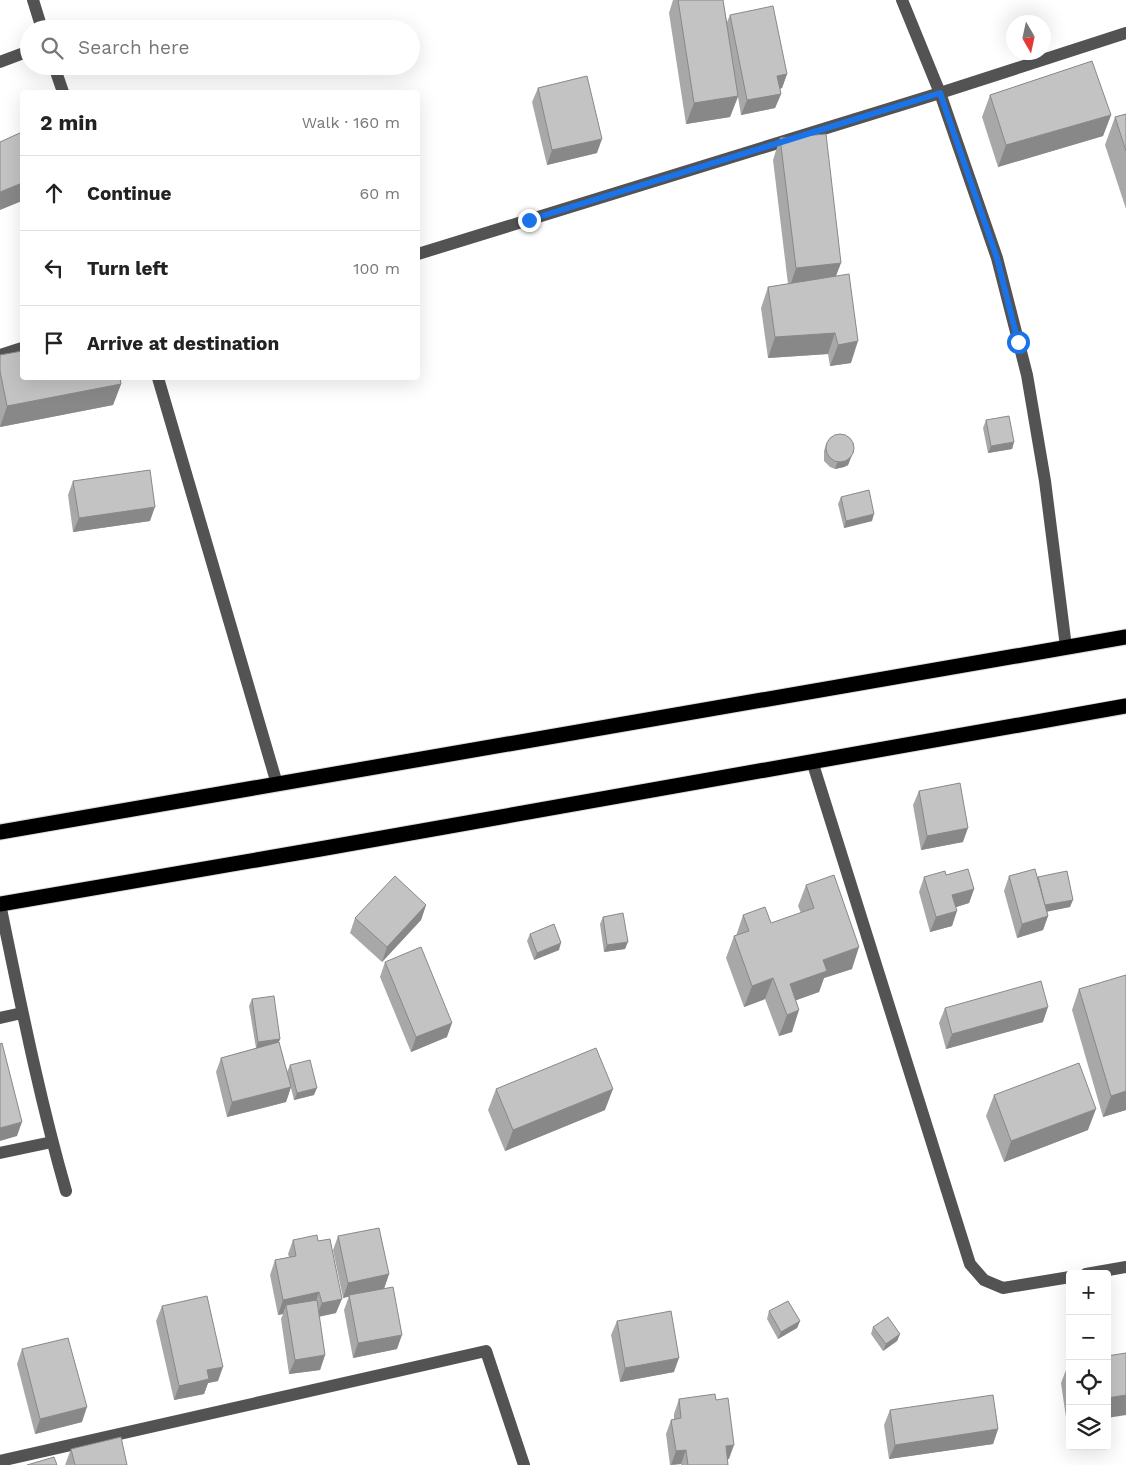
<!DOCTYPE html>
<html lang="en">
<head>
<meta charset="utf-8">
<style>
	:root { --surface:#fff; --page:#f6f6f6; --text:#222; --muted:#767676; --line:#e0e0e0 }
	body { margin:0; font-family:"Work Sans",sans-serif; background:var(--page); color:var(--text) }
	.controls { position:absolute; right:15px; bottom:15px; display:grid; overflow:hidden; border-radius:5px; box-shadow:0 5px 20px #0002 }
	.controls button { width:45px; height:45px; display:grid; place-items:center; padding:0; border:0; border-bottom:1px solid var(--line); background:var(--surface); color:var(--text); font:25px sans-serif }
	.compass { position:absolute; left:1006px; top:15px; width:45px; height:45px; border-radius:50%; background:var(--surface); box-shadow:0 5px 20px #0002; rotate:171deg }
	.stop { position:absolute; width:15px; height:15px; margin:-11px; border:4px solid #1a73e8; border-radius:50%; background:#fff }
	.stop.end { background:#1a73e8; border-color:#fff; box-shadow:0 1px 5px #0008 }
	.list { margin:0; padding:0; list-style:none }
	h2 { display:flex; justify-content:space-between; align-items:center; height:65px; margin:0; padding:0 20px; font-size:21px }
	h2 small { font-size:16px; font-weight:400; color:var(--muted) }
	.list li { display:grid; grid-template-columns:32px 1fr auto; gap:15px; align-items:center; box-sizing:border-box; height:75px; padding:0 20px; border-top:1px solid var(--line) }
	.list b { display:block; font-size:19px; white-space:nowrap }
	.list em { font-size:16px; font-style:normal; color:var(--muted) }
	.icon { flex:none; width:28px; height:28px; fill:none; stroke:currentColor; stroke-width:2; stroke-linecap:round; stroke-linejoin:round }
	.map { position:relative; flex:none; width:1126px; height:1465px; overflow:hidden }
	.search { position:absolute; background:var(--surface); box-shadow:0 5px 20px #0002; left:20px; top:20px; width:400px; height:55px; display:flex; align-items:center; gap:12px; box-sizing:border-box; padding:0 18px; border-radius:28px; color:var(--muted); font-size:19px }
	.panel { position:absolute; background:var(--surface); box-shadow:0 5px 20px #0002; left:20px; top:90px; width:400px; height:290px; border-radius:5px }
	.map>svg:first-child { display:block }
</style>
</head>
<body>
<div class="map">
<svg width="1126" height="1465" viewBox="0 0 1126 1465">
	<rect width="100%" height="100%" fill="#fff"/>
	<g fill="none" stroke-linecap="round" stroke-linejoin="round">
		<defs>
			<g id="highway">
				<polyline points="0,832 1126,637"/>
				<polyline points="0,904 320,849 1126,706"/>
			</g>
		</defs>
		<!-- highway casing -->
		<use href="#highway" stroke="#dbdbdb" stroke-width="17"/>
		<!-- minor -->
		<g stroke="#535353" stroke-width="12">
			<polyline points="33,0 42,29"/>
			<polyline points="902,0 940,93 997,258 1027,375 1045,481 1066,647"/>
			<polyline points="0,62 29,51"/>
			<polyline points="54,66 63,92"/>
			<polyline points="418,254 940,93 1126,33"/>
			<polyline points="0,355 22,348"/>
			<polyline points="158,378 277,784"/>
			<polyline points="812,761 970,1264 984,1280 1003,1288 1070,1277"/>
			<path d="M 0,904 C 20,1000 39,1097 66,1191"/>
			<polyline points="0,1018 22,1013"/>
			<polyline points="0,1153 52,1142"/>
			<polyline points="1086,1274 1126,1267"/>
			<polyline points="0,1461 486,1351 524,1465"/>
		</g>
		<!-- highway -->
		<use href="#highway" stroke="#000" stroke-width="15"/>
	</g>
	<!-- wall -->
	<g fill="#a8a8a8">
		<polygon points="673,0 723,0 727,22 730,15 787,74 782,88 780,89 781,94 775,108 741,115 738,97 730,117 686,124 669,13"/>
		<polygon points="538,88 597,153 547,165 532,102"/>
		<polygon points="990,95 1111,115 1103,136 998,167 982,117"/>
		<polygon points="1126,114 1126,209 1105,145 1115,117"/>
		<polygon points="780,138 836,277 851,363 830,366 828,354 768,358 761,308 768,287 788,284 773,160"/>
		<polygon points="0,371 121,384 113,405 0,427"/>
		<polygon points="986,420 1014,442 1012,449 988,453 983,428"/>
		<polygon points="826,444 854,450 848,465 844,467 835,469 830,467 824,461 824,451"/>
		<polygon points="73,481 150,521 73,532 68,495"/>
		<polygon points="841,497 872,521 844,528 838,504"/>
		<polygon points="919,791 963,842 921,850 913,805"/>
		<polygon points="946,875 974,889 969,903 956,907 952,926 930,932 919,892 924,877"/>
		<polygon points="1009,876 1037,878 1038,877 1070,907 1047,911 1048,916 1043,930 1017,938 1004,891"/>
		<polygon points="806,885 852,969 824,978 819,992 796,1000 792,1032 779,1036 765,999 744,1007 726,958 734,936 736,936 743,915 771,923 801,913 798,906"/>
		<polygon points="426,905 421,920 382,962 350,933 355,918"/>
		<polygon points="603,917 625,949 604,952 600,924"/>
		<polygon points="530,934 559,950 534,960 527,941"/>
		<polygon points="385,962 447,1037 411,1052 380,977"/>
		<polygon points="1079,989 1126,1110 1103,1117 1072,1010"/>
		<polygon points="252,999 280,1039 279,1042 291,1087 286,1102 227,1117 216,1072 221,1058 256,1048 249,1006"/>
		<polygon points="945,1008 1043,1022 946,1049 939,1023"/>
		<polygon points="290,1065 314,1095 294,1100 287,1072"/>
		<polygon points="496,1089 605,1110 505,1151 488,1110"/>
		<polygon points="994,1095 1088,1130 1004,1162 986,1116"/>
		<polygon points="338,1236 389,1274 384,1288 397,1349 353,1358 344,1310 349,1296 343,1298 333,1250"/>
		<polygon points="293,1240 336,1313 319,1317 325,1355 320,1370 289,1374 281,1319 283,1314 278,1315 270,1275 275,1260 289,1257 288,1254"/>
		<polygon points="162,1306 218,1381 208,1383 204,1394 174,1400 156,1321"/>
		<polygon points="769,1311 800,1321 797,1328 778,1339 767,1319"/>
		<polygon points="617,1321 674,1372 620,1382 611,1335"/>
		<polygon points="873,1327 900,1334 897,1341 883,1351 871,1334"/>
		<polygon points="22,1349 82,1422 35,1434 17,1364"/>
		<polygon points="1069,1362 1070,1362 1070,1424 1067,1424 1061,1383"/>
		<polygon points="679,1399 729,1459 727,1459 728,1465 681,1465 681,1464 670,1465 666,1434 671,1420 674,1419 674,1414"/>
		<polygon points="890,1410 998,1429 993,1444 889,1459 884,1425"/>
		<polygon points="71,1449 127,1465 65,1465"/>
	</g>
	<!-- shaded-wall -->
	<g fill="#888">
		<polygon points="787,74 782,88 772,90 777,76"/>
		<polygon points="781,94 775,108 741,115 747,100"/>
		<polygon points="738,96 730,117 686,124 694,103"/>
		<polygon points="1111,115 1103,136 998,167 1006,145"/>
		<polygon points="602,139 597,153 547,165 552,150"/>
		<polygon points="22,183 22,201 0,210 0,192"/>
		<polygon points="841,263 833,284 789,289 796,268"/>
		<polygon points="835,333 828,354 768,358 775,337"/>
		<polygon points="858,341 851,363 830,366 838,345"/>
		<polygon points="121,384 113,405 0,427 7,406"/>
		<polygon points="1014,442 1012,449 988,453 991,446"/>
		<polygon points="854,450 848,465 844,467 835,469 838,461"/>
		<polygon points="155,507 150,521 73,532 79,518"/>
		<polygon points="874,514 872,521 844,528 846,521"/>
		<polygon points="968,828 963,842 921,850 927,836"/>
		<polygon points="974,889 969,903 947,910 952,895"/>
		<polygon points="1073,900 1070,907 1041,913 1044,905"/>
		<polygon points="426,905 421,920 382,962 387,947"/>
		<polygon points="957,911 952,926 930,932 936,917"/>
		<polygon points="1048,916 1043,930 1017,938 1022,924"/>
		<polygon points="628,942 625,949 604,952 607,945"/>
		<polygon points="561,943 559,950 534,960 537,953"/>
		<polygon points="859,947 852,969 824,978 819,992 783,1005 790,984 823,960"/>
		<polygon points="773,978 765,999 744,1007 752,986"/>
		<polygon points="1048,1007 1043,1022 946,1049 952,1034"/>
		<polygon points="799,1010 792,1032 779,1036 787,1015"/>
		<polygon points="452,1023 447,1037 411,1052 416,1037"/>
		<polygon points="280,1039 277,1046 256,1049 258,1042"/>
		<polygon points="291,1087 286,1102 227,1117 232,1102"/>
		<polygon points="317,1088 314,1095 294,1100 297,1093"/>
		<polygon points="613,1089 605,1110 505,1151 513,1130"/>
		<polygon points="1126,1091 1126,1110 1103,1117 1111,1096"/>
		<polygon points="1096,1109 1088,1130 1004,1162 1011,1141"/>
		<polygon points="22,1122 17,1136 0,1141 0,1128"/>
		<polygon points="389,1274 384,1289 343,1298 348,1283"/>
		<polygon points="319,1292 314,1307 286,1305 283,1314 278,1315 283,1300"/>
		<polygon points="342,1299 336,1313 316,1317 322,1303"/>
		<polygon points="800,1321 797,1328 778,1339 781,1332"/>
		<polygon points="900,1334 897,1341 883,1351 886,1344"/>
		<polygon points="402,1335 397,1349 353,1358 358,1343"/>
		<polygon points="325,1355 320,1370 289,1374 295,1360"/>
		<polygon points="679,1358 674,1372 620,1382 625,1368"/>
		<polygon points="223,1367 218,1381 208,1383 204,1394 174,1400 179,1386 207,1370"/>
		<polygon points="1126,1395 1126,1415 1107,1418 1107,1398"/>
		<polygon points="87,1407 82,1422 35,1434 40,1419"/>
		<polygon points="998,1429 993,1444 889,1459 895,1445"/>
		<polygon points="734,1445 729,1459 720,1460 726,1446"/>
		<polygon points="686,1450 681,1464 671,1465 676,1451"/>
	</g>
	<!-- building -->
	<g fill="#c3c3c3" stroke="#888">
		<polygon points="678,0 723,0 738,96 694,103"/>
		<polygon points="773,6 787,74 777,76 781,94 747,100 730,15"/>
		<polygon points="1092,61 1111,115 1006,145 990,95"/>
		<polygon points="587,76 602,139 552,150 538,88"/>
		<polygon points="1126,114 1126,151 1115,117"/>
		<polygon points="22,132 22,183 0,192 0,142"/>
		<polygon points="826,134 841,263 796,268 780,138"/>
		<polygon points="849,274 858,341 838,345 835,333 775,337 768,287"/>
		<polygon points="22,351 22,378 120,378 121,384 7,406 0,371 0,355"/>
		<polygon points="1009,416 1014,442 991,446 986,420"/>
		<circle cx="840" cy="448" r="14"/>
		<polygon points="150,470 155,507 79,518 73,481"/>
		<polygon points="869,490 874,514 846,521 841,497"/>
		<polygon points="960,783 968,828 927,836 919,791"/>
		<polygon points="968,869 974,889 952,895 957,911 936,917 924,877 945,871 946,875"/>
		<polygon points="1035,869 1048,916 1022,924 1009,876"/>
		<polygon points="1067,871 1073,900 1045,905 1038,877"/>
		<polygon points="834,875 859,947 823,960 827,971 790,984 799,1010 787,1015 773,978 752,986 734,936 749,931 743,915 765,907 771,923 814,908 806,885"/>
		<polygon points="395,876 426,905 387,947 355,918"/>
		<polygon points="623,913 628,942 607,945 603,917"/>
		<polygon points="554,924 561,943 537,953 530,934"/>
		<polygon points="421,947 452,1023 416,1037 385,962"/>
		<polygon points="1126,975 1126,1091 1111,1096 1079,989"/>
		<polygon points="1041,981 1048,1007 952,1034 945,1008"/>
		<polygon points="274,996 280,1039 258,1042 252,999"/>
		<polygon points="279,1042 291,1087 232,1102 221,1058"/>
		<polygon points="2,1043 22,1122 0,1128 0,1044"/>
		<polygon points="596,1048 613,1089 513,1130 496,1089"/>
		<polygon points="310,1060 317,1088 297,1093 290,1065"/>
		<polygon points="1079,1063 1096,1109 1011,1141 994,1095"/>
		<polygon points="379,1228 389,1274 348,1283 338,1236"/>
		<polygon points="317,1235 318,1241 330,1239 342,1299 322,1303 319,1292 283,1300 275,1260 296,1256 293,1240"/>
		<polygon points="393,1287 402,1335 358,1343 349,1295"/>
		<polygon points="207,1296 223,1367 207,1370 209,1379 179,1386 162,1306"/>
		<polygon points="317,1300 325,1355 295,1360 286,1305"/>
		<polygon points="788,1301 800,1321 781,1332 769,1311"/>
		<polygon points="671,1311 679,1358 625,1368 617,1321"/>
		<polygon points="888,1317 900,1334 886,1344 873,1327"/>
		<polygon points="68,1338 87,1407 40,1419 22,1349"/>
		<polygon points="1126,1353 1126,1395 1107,1398 1107,1356"/>
		<polygon points="715,1394 716,1400 728,1398 734,1445 726,1446 728,1465 688,1465 686,1450 676,1451 671,1420 681,1418 679,1399"/>
		<polygon points="993,1395 998,1429 895,1445 890,1410"/>
		<polygon points="121,1437 127,1465 75,1465 71,1449"/>
		<polygon points="54,1457 57,1465 27,1465"/>
	</g>
	<g fill="none" stroke-linecap="round" stroke-linejoin="round">
		<!-- route -->
		<polyline stroke="#1a73e8" stroke-width="6" points="529,220 940,93 997,258 1018,342"/>
	</g>
</svg>
<div class="controls">
<button>+</button>
<button>−</button>
<button><svg class="icon" aria-label="locate" viewBox="0 0 24 24"><circle cx="12" cy="12" r="6"/><path d="M12 2v4M12 18v4M2 12h4M18 12h4"/></svg></button>
<button><svg class="icon" aria-label="layers" viewBox="0 0 24 24"><path d="M12 4l9 5-9 5-9-5zM3 14l9 5 9-5"/></svg></button>
</div>
<svg class="compass" viewBox="-18 -18 36 36"><path d="M0-13l5 13h-10z" fill="#e53935"/><path d="M0 13l5-13h-10z" fill="#767676"/></svg>
<div class="stop" style="left:1018px;top:342px"></div>
<div class="stop end" style="left:529px;top:220px"></div>
<div class="search"><svg class="icon" aria-label="search" viewBox="0 0 24 24"><circle cx="10" cy="10" r="6"/><path d="M15 15l6 6"/></svg>Search here</div>
<section class="panel">
<h2>2 min<small>Walk · 160 m</small></h2>
<ul class="list">
<li><svg class="icon" aria-label="ahead" viewBox="0 0 24 24"><path d="M12 20V5M6 11l6-6 6 6"/></svg><div><b>Continue</b></div><em>60 m</em></li>
<li><svg class="icon" aria-label="left" viewBox="0 0 24 24"><path d="M17 20v-9H6M10 6l-5 5 5 5"/></svg><div><b>Turn left</b></div><em>100 m</em></li>
<li><svg class="icon" aria-label="arrive" viewBox="0 0 24 24"><path d="M6 21V4h12l-3 4 3 4H6"/></svg><div><b>Arrive at destination</b></div></li>
</ul>
</section>
</div>
</body>
</html>
